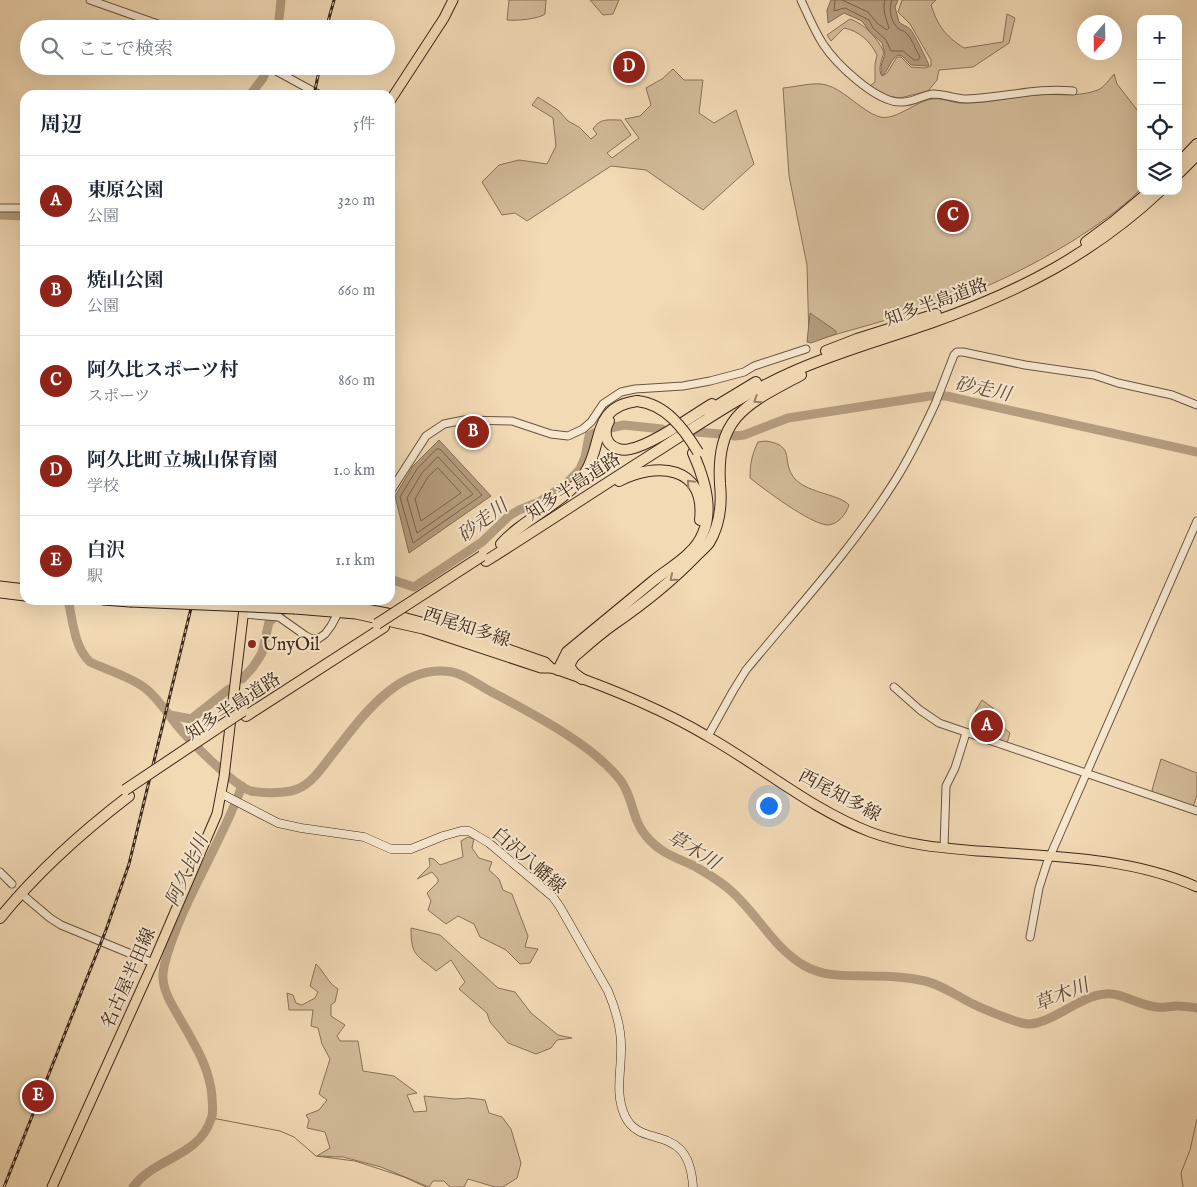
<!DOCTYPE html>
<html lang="ja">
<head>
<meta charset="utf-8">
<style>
	:root { --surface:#fff; --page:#f2f2f3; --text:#1f2937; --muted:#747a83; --line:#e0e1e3; --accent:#8f2418 }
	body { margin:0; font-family:"IM FELL English","Noto Serif JP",serif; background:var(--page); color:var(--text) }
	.controls { position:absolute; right:15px; top:15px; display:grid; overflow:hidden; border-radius:10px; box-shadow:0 5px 20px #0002 }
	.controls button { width:45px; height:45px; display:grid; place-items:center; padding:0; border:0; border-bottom:1px solid var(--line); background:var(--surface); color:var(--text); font:25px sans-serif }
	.compass { position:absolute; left:1077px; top:15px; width:45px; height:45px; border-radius:50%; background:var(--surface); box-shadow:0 5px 20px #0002; rotate:200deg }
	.you { position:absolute; left:768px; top:805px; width:18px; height:18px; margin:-12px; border:4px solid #fff; border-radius:50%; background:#1a73e8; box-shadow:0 0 0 8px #1a73e833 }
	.badge { display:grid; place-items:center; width:32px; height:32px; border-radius:50%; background:var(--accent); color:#fff; font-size:16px; font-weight:700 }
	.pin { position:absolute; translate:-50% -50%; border:2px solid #fff; box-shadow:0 1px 5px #0006 }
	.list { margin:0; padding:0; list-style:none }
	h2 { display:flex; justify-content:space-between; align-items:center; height:65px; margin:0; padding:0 20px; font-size:21px }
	h2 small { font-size:16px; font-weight:400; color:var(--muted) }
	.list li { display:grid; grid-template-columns:32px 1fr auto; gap:15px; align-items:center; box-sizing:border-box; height:90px; padding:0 20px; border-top:1px solid var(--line) }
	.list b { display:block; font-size:19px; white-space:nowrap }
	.list p { margin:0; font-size:16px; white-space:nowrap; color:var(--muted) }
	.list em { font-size:16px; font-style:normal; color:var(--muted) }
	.icon { flex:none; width:28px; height:28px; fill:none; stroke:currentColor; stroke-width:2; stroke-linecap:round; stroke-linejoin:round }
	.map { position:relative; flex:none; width:1197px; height:1187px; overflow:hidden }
	.search { position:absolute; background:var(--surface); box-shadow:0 5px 20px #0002; left:20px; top:20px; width:375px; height:55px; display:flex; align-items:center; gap:12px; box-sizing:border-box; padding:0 18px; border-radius:28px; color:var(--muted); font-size:19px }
	.panel { position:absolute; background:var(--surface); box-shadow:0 5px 20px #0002; left:20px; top:90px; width:375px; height:515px; border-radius:15px }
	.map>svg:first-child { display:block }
</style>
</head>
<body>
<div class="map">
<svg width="1197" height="1187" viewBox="0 0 1197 1187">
	<rect width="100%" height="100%" fill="#f2dab5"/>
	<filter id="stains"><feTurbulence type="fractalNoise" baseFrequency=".004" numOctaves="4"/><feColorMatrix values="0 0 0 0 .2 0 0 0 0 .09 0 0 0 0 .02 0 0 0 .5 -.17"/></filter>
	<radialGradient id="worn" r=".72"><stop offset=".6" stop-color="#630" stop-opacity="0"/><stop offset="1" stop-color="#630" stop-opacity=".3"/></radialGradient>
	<!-- green -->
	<g fill="#d3bc9a" stroke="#887258">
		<path d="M 509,0 L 546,0 L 545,14 C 539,19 516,21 507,20 Z"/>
		<polygon points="590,0 619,0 613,14 603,15"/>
		<path d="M 902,0 L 936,0 L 931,5 C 938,26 945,36 964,48 L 1003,42 L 1007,14 L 1015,18 L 1009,43 L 973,67 L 939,70 L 937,80 L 928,91 L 900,98 L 885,96 L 870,86 L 875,82 L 875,64 L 877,55 C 870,41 859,31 844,28 L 831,41 L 827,35 L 850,19 C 865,24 877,38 884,52 C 882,60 877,69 882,76 L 887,73 L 897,57 L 901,57 L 911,67 L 925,68 L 931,66 L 931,60 L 910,24 L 898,12 Z"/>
		<path d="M 673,69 L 684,80 L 703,80 L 699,113 L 714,123 L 736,110 L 754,164 L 703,210 L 646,170 L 611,166 L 527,221 L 515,213 L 502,215 L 482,182 L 499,165 L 519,160 L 547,164 L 556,146 L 553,118 L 532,105 L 538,97 L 558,110 L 568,121 L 579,127 L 591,139 L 597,134 L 593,129 C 600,118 608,120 621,120 L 631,135 L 607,153 L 612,158 L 639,138 L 625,119 L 640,116 L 651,105 L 646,88 L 662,79 Z"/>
		<path d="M 1114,74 L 1117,84 L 1141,115 L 1141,189 C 1120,210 1096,226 1071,242 C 1031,266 989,288 944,302 C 900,317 854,329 809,342 L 807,265 L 789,176 L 783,88 C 795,87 809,83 821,84 C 842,86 860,111 880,117 C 896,121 917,100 933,99 C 942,98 951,102 959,103 C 985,104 1010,97 1035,95 C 1057,93 1077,98 1098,90 C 1104,87 1109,80 1114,74 Z"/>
		<path d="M 766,441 C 798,446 779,462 796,480 C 809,493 841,495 849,505 C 846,514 838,525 827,525 C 809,523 765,490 750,478 C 750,464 752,454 758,442 Z"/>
		<polygon points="982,700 993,708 996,721 1010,733 1007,743 972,731 976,710"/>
		<polygon points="1161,759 1197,773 1197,795 1193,807 1155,796 1152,790"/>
		<polygon points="468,837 474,839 472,848 479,858 492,862 489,870 499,879 503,890 512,894 528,936 525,947 538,949 530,963 520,964 506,950 480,937 474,924 458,916 446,924 428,910 431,901 427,893 438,882 438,879 432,872 417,879 430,866 429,858 434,859 440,865 463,857 461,841"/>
		<path d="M 411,928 L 440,935 L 498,988 L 515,992 L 531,1013 L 558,1035 L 572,1038 L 557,1040 L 551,1048 L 536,1054 L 508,1043 L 490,1022 L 487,1013 L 459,989 L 465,982 L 451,960 L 436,971 C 416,954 411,956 411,928 Z"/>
		<path d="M 316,964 C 326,974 327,982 338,989 L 335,1002 L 331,1005 L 331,1016 L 345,1025 L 337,1036 L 340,1041 L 358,1041 L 363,1071 L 394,1076 L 417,1093 L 407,1095 L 414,1112 L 427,1111 L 424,1096 L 455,1099 L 469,1098 L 485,1100 L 489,1113 L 502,1117 L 511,1129 L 521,1163 L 517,1178 L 503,1187 L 495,1187 L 468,1179 L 464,1187 L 450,1187 L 444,1181 L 433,1181 L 429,1187 L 381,1167 L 343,1157 L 317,1156 L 330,1148 L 325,1132 L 307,1128 L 309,1120 L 306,1115 L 319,1110 L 327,1100 L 319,1094 L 330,1059 L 322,1044 L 318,1028 L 311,1026 L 313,1010 L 289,1010 L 287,993 L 293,995 L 296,1003 L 302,1005 L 315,998 L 318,992 L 310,986 Z"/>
	</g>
	<!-- water -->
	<g fill="#b49d7f" stroke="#846e55">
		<path d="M 831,0 L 898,0 L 895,7 L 899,22 C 902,25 907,26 910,29 C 914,33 926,58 929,65 L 928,66 L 911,65 L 902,56 L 898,55 C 891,59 889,69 883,75 L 881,74 L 881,66 L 885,54 L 882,43 L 869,31 L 862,21 L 844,13 L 828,23 L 827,10 Z"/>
		<polygon points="810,313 836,331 836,334 811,343 807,342"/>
		<polygon points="439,440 491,496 409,553 395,496 413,466"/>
	</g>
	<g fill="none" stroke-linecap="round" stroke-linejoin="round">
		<!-- shore -->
		<g stroke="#78624b" stroke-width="1">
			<path d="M 835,0 L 834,11 L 845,8 L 869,20 L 873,28 L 886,40 L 891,51 L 903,51 L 914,60 L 918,60 L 920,57 C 916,51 912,38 906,33 C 905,31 902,31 899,29 C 891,23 888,9 892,0"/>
			<path d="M 842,0 L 868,12 L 878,24 L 887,30 L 889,28 C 886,18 882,10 885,0"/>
			<polygon points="437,449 440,449 482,495 413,543 400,497 417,469"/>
			<polygon points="438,457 473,494 417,533 407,498 422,473"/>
			<polygon points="438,468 461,493 421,521 415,499 428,477"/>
		</g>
		<!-- stream -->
		<g stroke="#846e55" stroke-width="1">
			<polyline points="212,1118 280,1131 294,1137 316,1156 355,1161 404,1177 426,1187"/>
			<polyline points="1183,1187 1181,1173 1190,1150 1197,1119"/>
		</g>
		<!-- river -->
		<g stroke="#b49d7f" stroke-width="9">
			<polyline points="278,29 281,0"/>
			<polyline points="250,95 263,78 268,66"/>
			<polyline points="0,215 25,216"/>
			<polyline points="610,428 624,425 662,429"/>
			<polyline points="696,432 721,434"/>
			<polyline points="734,436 744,435 788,418 930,396 946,396 1197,452"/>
			<polyline points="390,579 414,587 482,542 509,516 519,510 539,502 565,485 580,469 585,457 589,436 594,433"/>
			<path d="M 68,600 C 73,621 74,647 90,662 C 107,670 131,677 145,688 C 158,698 166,712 176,724 C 188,739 234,786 251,791 C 263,793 280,793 291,791 C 310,787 320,770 331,756 C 360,720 397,663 452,672 C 464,674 477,684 488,690 C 529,712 593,744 621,781 C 633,797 632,820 646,836 C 661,854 676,857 696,867 C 708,874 720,881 730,890 C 757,913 774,949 805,966 C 827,978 848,975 871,976 C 889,976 907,977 925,981 C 942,985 957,996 973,1004 C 983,1009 994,1013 1004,1017 C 1013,1020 1021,1024 1030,1024 C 1054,1022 1080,996 1105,994 C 1122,992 1139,1006 1157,1007 C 1163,1008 1170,1006 1177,1006 C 1183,1006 1190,1007 1197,1008"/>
			<polyline points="242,679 253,667 262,653 269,622 296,600"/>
			<polyline points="170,715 191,719 229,689"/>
			<path d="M 133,1187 C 154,1158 199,1157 211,1119 C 214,1113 212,1103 212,1097 C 210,1067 193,1042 179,1017 C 172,1005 164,992 163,979 C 162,967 167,956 170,946 C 189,890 222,841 242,786"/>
		</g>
		<defs>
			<g id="tertiary">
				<polyline points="90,0 172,29"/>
				<path d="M 801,0 C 808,15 814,30 823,44 C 836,64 876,102 900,102 C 913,103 922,95 933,94 C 945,94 956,99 967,99 C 1003,98 1037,87 1073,91"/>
				<polyline points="267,66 320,95"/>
				<polyline points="0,208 20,208"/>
				<polyline points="937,399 954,355 957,352 963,352 1025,365 1094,375 1118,383 1172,395 1197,405"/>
				<polyline points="390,492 426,436 444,424 464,420 512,421 551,434 568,436 583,429 591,422 603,404 621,392 635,389 683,386 710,381 744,372 754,366 806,349"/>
				<polyline points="243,614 279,617 306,636 312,639 318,639 325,634 331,626 345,600"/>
				<polyline points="894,687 920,710 939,723 1197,811"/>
				<path d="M 708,736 L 733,691 L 746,670 C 797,608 853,548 896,479 C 911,455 924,428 936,402"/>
				<polyline points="944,848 946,786 955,768 966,733"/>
				<polyline points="0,872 12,884"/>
				<polyline points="24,896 50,918 61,925 153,963"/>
				<polyline points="1030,937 1039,888 1047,863 1197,521"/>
			</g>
			<path id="secondary" d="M 222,794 L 278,823 L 301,828 L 364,837 L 391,849 L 411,849 L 443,836 L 461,831 L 469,831 L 489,843 L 553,897 L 560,907 L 608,991 C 616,1010 622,1031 621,1051 C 621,1073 615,1095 625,1116 C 641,1151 689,1120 693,1187"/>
			<g id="primary">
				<polyline points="390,101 444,18 453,0"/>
				<polyline points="0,586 25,589"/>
				<polyline points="0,593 25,596"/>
				<polyline points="103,600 130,602"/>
				<polyline points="299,603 361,608 392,614 465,634 545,662 551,668"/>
				<path d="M 295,609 L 356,614 L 423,629 L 541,668 L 551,668 L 558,670 C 610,688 660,708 707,736 C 762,767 811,809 870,832 C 905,845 942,848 978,851 C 1049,856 1131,857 1197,887"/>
				<polyline points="52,1187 153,963 217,814 224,777 245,600"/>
			</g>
			<g id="motorway">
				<polyline points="1178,164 1197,144"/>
				<polyline points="1178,174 1197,155"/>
				<polyline points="1086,242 1113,222 1150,191"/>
				<polyline points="826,351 857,339 936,314"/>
				<polyline points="708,411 756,382"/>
				<path d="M 609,421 C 605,428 604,436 609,443 C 614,449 623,451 630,449 C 652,445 692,416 712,404"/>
				<path d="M 619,481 C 657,461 706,466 700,520"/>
				<path d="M 501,544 C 525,517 565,504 585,473 C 604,443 591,407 637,401"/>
				<path d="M 486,561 C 545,524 603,485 662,448 C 704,421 745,393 790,373 C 836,352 885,339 933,322 C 1019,292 1094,253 1160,191"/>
				<polyline points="573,658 569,666 574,673 582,679"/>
				<path d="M 560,666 L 567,652 C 596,628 624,605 653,581 C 665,571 678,564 689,553 C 719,525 707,484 693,453"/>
				<path d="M 558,670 C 577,655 594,638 614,624 C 643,604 671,582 696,556 C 700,552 705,548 709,543 C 720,525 722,504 720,484 C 716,416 747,404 801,375"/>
				<polyline points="246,716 384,627"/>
				<path d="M 0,918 C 38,871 82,832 129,796"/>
			</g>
		</defs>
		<!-- tertiary casing -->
		<use href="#tertiary" stroke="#6a543e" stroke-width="9"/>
		<!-- secondary casing -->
		<use href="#secondary" stroke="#3c2717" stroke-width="9"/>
		<!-- primary casing -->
		<use href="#primary" stroke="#3c2717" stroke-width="11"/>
		<!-- motorway casing -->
		<use href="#motorway" stroke="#3c2717" stroke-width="12"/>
		<!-- tertiary -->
		<use href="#tertiary" stroke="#f7e7cf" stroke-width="7"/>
		<!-- secondary -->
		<use href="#secondary" stroke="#f7e7cf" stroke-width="8"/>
		<!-- primary -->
		<use href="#primary" stroke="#f2dab5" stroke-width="9"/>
		<!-- motorway -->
		<use href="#motorway" stroke="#f2dab5" stroke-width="10"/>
		<defs>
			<g id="rail">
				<polyline points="326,29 334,0"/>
				<polyline points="314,95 320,66"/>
				<polyline points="4,1187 106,930 129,864 193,600"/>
			</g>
		</defs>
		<!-- rail casing -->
		<use href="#rail" stroke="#3c2717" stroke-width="3"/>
		<!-- rail -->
		<use href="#rail" stroke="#f7e7cf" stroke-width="1" stroke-dasharray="4" stroke-linecap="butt"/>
		<defs>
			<polyline id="primary-bridge" points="130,602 295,609"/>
			<g id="motorway-bridge">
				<path d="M 637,401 C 666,404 684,429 698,452"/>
				<polyline points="377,624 482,556"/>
				<polyline points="125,790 243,711"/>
			</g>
		</defs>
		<!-- primary-bridge casing -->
		<use href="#primary-bridge" stroke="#3c2717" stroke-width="11" stroke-linecap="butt"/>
		<!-- motorway-bridge casing -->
		<use href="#motorway-bridge" stroke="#3c2717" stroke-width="12" stroke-linecap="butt"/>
		<!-- primary-bridge -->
		<use href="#primary-bridge" stroke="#f2dab5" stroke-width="9"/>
		<!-- motorway-bridge -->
		<use href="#motorway-bridge" stroke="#f2dab5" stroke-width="10"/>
	</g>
	<!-- one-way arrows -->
	<defs><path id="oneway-chevron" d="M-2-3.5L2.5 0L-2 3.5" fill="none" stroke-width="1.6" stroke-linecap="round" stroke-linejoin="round" transform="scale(1.25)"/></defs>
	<g stroke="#978066">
		<use href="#oneway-chevron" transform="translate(757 400) rotate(147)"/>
		<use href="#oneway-chevron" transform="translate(690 483) rotate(-133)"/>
		<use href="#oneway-chevron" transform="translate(673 578) rotate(140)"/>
	</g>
	<!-- markers -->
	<circle fill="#8f2418" stroke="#f7e7cf" stroke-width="2" cx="252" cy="644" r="5"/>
	<g text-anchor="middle" stroke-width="4" stroke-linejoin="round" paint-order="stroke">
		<!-- street labels -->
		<g font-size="18" fill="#3c2717" stroke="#f7e7cf">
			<text transform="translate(936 302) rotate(-20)" y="6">知多半島道路</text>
			<text transform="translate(573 486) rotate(-33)" y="6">知多半島道路</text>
			<text transform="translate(467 627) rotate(18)" y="6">西尾知多線</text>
			<text transform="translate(233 706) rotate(-33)" y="6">知多半島道路</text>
			<text transform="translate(840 795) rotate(28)" y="6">西尾知多線</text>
			<text transform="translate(529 860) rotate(41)" y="6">白沢八幡線</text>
			<text transform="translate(128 978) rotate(-66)" y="6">名古屋半田線</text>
		</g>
		<!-- poi labels -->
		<g font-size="18" fill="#3c2717" stroke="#f7e7cf" text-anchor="start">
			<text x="262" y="650">UnyOil</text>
		</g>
		<!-- water labels -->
		<g font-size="19" font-style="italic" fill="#604a36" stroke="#f7e7cf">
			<text transform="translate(983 388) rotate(12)" y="7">砂走川</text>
			<text transform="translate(482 520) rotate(-37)" y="7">砂走川</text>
			<text transform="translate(694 849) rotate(31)" y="7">草木川</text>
			<text transform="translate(186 870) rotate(-65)" y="7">阿久比川</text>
			<text transform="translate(1061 994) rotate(-22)" y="7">草木川</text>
		</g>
	</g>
	<rect width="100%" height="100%" filter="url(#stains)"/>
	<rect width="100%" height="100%" fill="url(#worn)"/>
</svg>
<div class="controls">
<button>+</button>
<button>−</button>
<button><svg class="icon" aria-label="locate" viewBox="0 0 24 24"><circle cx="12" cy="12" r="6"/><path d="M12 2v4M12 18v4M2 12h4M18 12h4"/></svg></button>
<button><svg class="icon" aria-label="layers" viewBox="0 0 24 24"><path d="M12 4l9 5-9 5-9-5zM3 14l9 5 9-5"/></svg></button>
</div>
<svg class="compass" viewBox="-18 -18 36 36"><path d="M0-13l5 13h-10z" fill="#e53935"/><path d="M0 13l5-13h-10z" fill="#747a83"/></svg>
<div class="you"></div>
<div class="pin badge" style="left:987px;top:726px">A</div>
<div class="pin badge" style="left:473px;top:432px">B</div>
<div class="pin badge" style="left:953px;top:216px">C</div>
<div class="pin badge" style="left:629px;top:67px">D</div>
<div class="pin badge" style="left:38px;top:1096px">E</div>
<div class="search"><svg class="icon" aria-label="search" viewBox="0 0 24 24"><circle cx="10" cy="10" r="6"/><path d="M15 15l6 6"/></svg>ここで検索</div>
<section class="panel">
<h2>周辺<small>5件</small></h2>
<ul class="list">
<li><span class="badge">A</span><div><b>東原公園</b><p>公園</p></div><em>320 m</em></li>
<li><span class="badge">B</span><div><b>焼山公園</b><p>公園</p></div><em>660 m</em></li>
<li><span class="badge">C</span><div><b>阿久比スポーツ村</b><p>スポーツ</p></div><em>860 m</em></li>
<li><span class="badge">D</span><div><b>阿久比町立城山保育園</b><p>学校</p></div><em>1.0 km</em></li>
<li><span class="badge">E</span><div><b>白沢</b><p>駅</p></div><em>1.1 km</em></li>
</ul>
</section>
</div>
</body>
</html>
